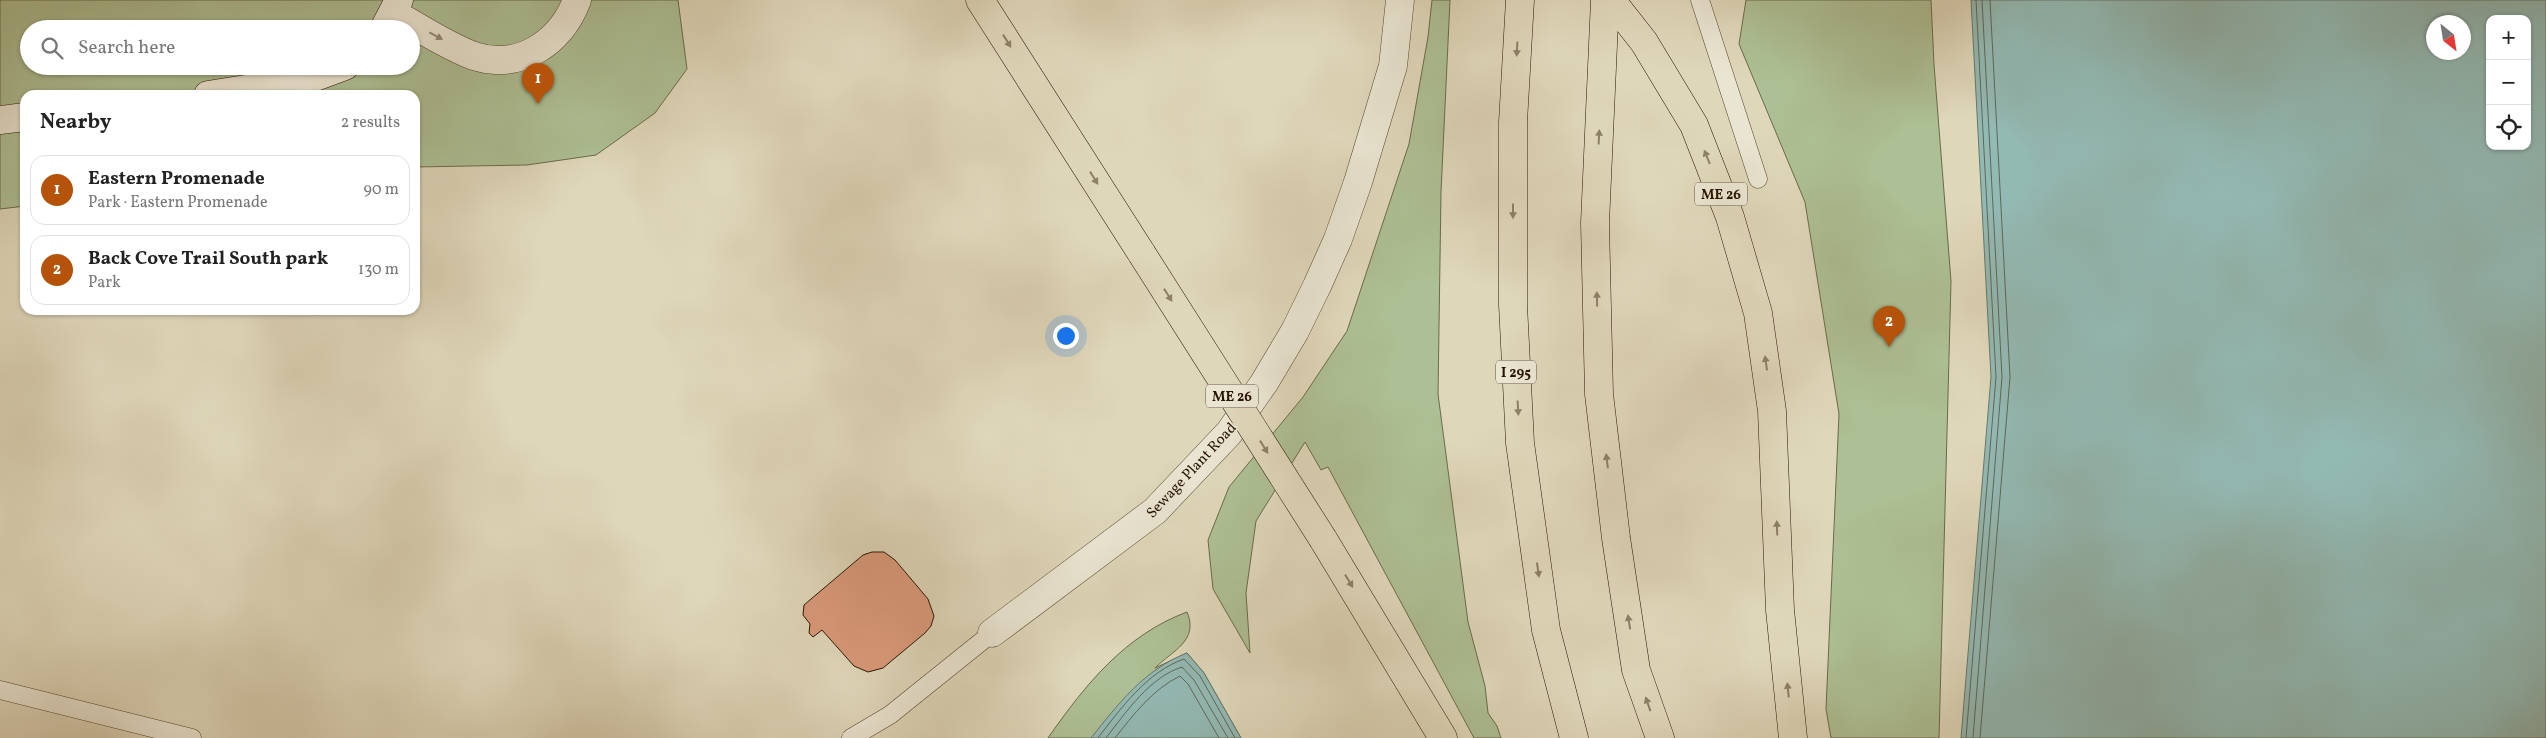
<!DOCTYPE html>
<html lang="en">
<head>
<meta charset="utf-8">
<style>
	:root { --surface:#fff; --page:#f2f2f2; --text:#222; --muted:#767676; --line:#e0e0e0; --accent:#b45309 }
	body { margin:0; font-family:Vollkorn,serif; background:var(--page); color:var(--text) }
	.controls { position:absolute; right:15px; top:15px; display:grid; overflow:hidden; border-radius:10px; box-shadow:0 1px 4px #0004 }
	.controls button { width:45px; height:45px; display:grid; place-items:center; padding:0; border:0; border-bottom:1px solid var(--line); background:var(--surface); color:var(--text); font:25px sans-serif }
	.compass { position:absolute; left:2426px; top:15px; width:45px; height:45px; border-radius:50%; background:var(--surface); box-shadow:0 1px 4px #0004; rotate:150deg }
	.you { position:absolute; left:1065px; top:335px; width:18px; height:18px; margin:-12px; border:4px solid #fff; border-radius:50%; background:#1a73e8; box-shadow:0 0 0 8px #1a73e833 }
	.badge { display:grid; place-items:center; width:32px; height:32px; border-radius:50%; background:var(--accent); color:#fff; font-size:16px; font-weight:700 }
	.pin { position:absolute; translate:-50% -41px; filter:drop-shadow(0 1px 2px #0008) }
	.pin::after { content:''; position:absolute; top:26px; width:18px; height:15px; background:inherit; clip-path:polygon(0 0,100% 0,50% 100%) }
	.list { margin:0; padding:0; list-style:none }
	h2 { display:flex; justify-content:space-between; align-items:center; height:65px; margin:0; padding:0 20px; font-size:21px }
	h2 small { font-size:16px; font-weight:400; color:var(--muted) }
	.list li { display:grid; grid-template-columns:32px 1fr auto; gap:15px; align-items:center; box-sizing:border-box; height:70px; margin:0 10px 10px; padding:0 10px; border:1px solid var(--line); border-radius:15px }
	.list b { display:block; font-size:19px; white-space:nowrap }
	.list p { margin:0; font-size:16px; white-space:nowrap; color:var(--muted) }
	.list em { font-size:16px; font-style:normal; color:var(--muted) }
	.icon { flex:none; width:28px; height:28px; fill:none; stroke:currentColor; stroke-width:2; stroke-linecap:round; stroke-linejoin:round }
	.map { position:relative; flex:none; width:2546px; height:738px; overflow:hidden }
	.search { position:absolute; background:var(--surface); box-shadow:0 1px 4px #0004; left:20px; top:20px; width:400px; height:55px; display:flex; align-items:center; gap:12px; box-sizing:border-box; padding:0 18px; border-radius:28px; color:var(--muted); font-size:19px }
	.panel { position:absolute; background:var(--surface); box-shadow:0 1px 4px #0004; left:20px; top:90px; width:400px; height:225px; border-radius:15px }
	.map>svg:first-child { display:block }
</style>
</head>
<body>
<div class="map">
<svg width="2546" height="738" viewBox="0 0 2546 738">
	<rect width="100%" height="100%" fill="#dfd7ba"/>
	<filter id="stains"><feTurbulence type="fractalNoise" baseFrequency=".004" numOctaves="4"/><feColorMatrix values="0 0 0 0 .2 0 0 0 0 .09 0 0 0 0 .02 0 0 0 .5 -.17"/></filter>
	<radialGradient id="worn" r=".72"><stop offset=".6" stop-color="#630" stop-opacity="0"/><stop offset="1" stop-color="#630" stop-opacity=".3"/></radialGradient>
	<!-- green -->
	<g fill="#adbf94" stroke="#6a6a4a" fill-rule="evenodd">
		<path d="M 0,0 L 678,0 L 687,69 L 655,113 L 596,155 L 527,165 L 415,167 L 415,95 L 25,95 L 25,206 L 0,209 ZM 29,29 L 411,29 L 411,66 L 29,66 Z"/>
		<polygon points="1432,0 1450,0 1441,192 1438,394 1468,622 1485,686 1488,713 1497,726 1501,738 1474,738 1328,467 1321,470 1305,442 1256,521 1246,593 1250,653 1213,589 1208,540 1229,487 1303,397 1347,331 1409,144 1428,37"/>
		<polygon points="1746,0 1931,0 1934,65 1951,281 1939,738 1831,738 1826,709 1839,414 1805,202 1739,44"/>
		<path d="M 1187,612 C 1199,641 1173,650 1155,668 L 1187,653 L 1204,673 L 1241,738 L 1048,738 C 1085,685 1125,635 1187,612 Z"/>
	</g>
	<!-- water -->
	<g fill="#93b9b3" stroke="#68776b" fill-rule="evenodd">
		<path d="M 1971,0 L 2546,0 L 2546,738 L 1961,738 L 1991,377 ZM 2490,19 L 2527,19 L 2527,146 L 2490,146 ZM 2434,22 L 2464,22 L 2464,52 L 2434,52 Z"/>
		<path d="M 1187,653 L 1204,673 L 1241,738 L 1091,738 C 1118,704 1145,669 1187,653 Z"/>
	</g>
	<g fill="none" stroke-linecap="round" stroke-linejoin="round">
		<!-- shore -->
		<g stroke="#5e675a" stroke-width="1">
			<path d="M 1098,738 C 1121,708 1147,672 1184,659 L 1200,676 L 1235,738"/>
			<path d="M 1106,738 C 1126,712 1150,677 1182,667 L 1194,680 L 1228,738"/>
			<path d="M 1115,738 C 1133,715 1153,689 1180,676 L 1188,684 L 1219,738"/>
			<polyline points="1966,738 1996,377 1976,0"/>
			<polyline points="1973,738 2002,377 1982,0"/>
			<polyline points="1980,738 2010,377 1990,0"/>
		</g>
	</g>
	<!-- building -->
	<polygon fill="#db9a7a" stroke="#281500" points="872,552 884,552 895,560 928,599 934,616 931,626 925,633 883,668 868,672 854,666 822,630 813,637 809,633 810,624 803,615 804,605 863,555"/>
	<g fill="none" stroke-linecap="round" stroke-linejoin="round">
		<defs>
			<g id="lane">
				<polyline points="1700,0 1758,179"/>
				<polyline points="0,690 192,738"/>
				<polyline points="851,738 890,715 992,633"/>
			</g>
			<g id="street">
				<path d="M 393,13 C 419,27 446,46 474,56 C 520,71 561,42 577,0"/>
				<polyline points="992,633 1155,511 1229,433 1264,383 1295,331 1317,286 1338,239 1358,182 1393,66 1400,0"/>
			</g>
			<g id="secondary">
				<polyline points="384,29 399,0"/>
				<polyline points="208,95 310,79 345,66"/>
				<polyline points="0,120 25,117"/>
			</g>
			<g id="highway">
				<polyline points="980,0 1142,254"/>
				<polyline points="1520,0 1513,122 1513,305 1520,443 1546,630 1574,738"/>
				<polyline points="1605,0 1595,223 1599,394 1616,538 1636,670 1660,738"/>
				<polyline points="1611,0 1644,42 1694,125 1730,217 1758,313 1772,411 1780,610 1793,738"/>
				<polyline points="1323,539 1443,738"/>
			</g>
		</defs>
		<!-- lane casing -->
		<use href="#lane" stroke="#56462e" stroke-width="19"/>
		<!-- street casing -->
		<use href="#street" stroke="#56462e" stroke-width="29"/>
		<!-- secondary casing -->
		<use href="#secondary" stroke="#281500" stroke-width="29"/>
		<!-- highway casing -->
		<use href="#highway" stroke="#281500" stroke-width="29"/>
		<!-- lane -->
		<use href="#lane" stroke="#eae5d2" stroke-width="18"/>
		<!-- street -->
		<use href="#street" stroke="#eae5d2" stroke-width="28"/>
		<!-- secondary -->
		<use href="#secondary" stroke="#eae5d2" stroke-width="28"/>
		<!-- highway -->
		<use href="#highway" stroke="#dfd7ba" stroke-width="28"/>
		<defs>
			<polyline id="highway-bridge" points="1142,254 1323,539"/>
		</defs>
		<!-- highway-bridge casing -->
		<use href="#highway-bridge" stroke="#281500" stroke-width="29" stroke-linecap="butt"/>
		<!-- highway-bridge -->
		<use href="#highway-bridge" stroke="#dfd7ba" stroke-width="28"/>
	</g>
	<!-- one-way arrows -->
	<defs><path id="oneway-solid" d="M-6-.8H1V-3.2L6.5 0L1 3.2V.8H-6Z" transform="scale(1.25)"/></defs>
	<use fill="#938774" href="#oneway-solid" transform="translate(436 36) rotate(28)"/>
	<g fill="#8d8066">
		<use href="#oneway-solid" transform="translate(1007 41) rotate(58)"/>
		<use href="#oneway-solid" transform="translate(1517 49) rotate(93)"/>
		<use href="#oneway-solid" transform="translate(1599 137) rotate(-87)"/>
		<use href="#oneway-solid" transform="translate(1707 157) rotate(-112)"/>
		<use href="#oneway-solid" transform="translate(1094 178) rotate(58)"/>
		<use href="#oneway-solid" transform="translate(1513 211) rotate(90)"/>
		<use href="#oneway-solid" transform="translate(1168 295) rotate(58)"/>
		<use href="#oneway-solid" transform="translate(1597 299) rotate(-91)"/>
		<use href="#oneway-solid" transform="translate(1766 363) rotate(-98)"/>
		<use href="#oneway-solid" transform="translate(1518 408) rotate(87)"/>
		<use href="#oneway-solid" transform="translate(1264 447) rotate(58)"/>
		<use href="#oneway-solid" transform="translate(1607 461) rotate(-97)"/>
		<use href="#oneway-solid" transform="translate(1777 528) rotate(-92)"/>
		<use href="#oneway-solid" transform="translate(1538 570) rotate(82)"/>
		<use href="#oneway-solid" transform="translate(1349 581) rotate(58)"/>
		<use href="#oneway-solid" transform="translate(1629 622) rotate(-99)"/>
		<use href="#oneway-solid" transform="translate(1788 690) rotate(-96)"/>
		<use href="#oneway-solid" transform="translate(1648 704) rotate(-109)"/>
	</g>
	<g text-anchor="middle" stroke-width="4" stroke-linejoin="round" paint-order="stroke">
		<!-- shield labels -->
		<g fill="#eae5d2" stroke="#62533f" stroke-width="1">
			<rect x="1695" y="182.5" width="52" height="23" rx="4"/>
			<rect x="1496" y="360.5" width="40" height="23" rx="4"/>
			<rect x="1206" y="384.5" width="52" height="23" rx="4"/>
		</g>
		<g font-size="14" font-weight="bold" fill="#281500">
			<text x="1721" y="199">ME 26</text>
			<text x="1516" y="377">I 295</text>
			<text x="1232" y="401">ME 26</text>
		</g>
		<!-- street labels -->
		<g font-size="15" fill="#281500" stroke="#eae5d2">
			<text transform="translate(1191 470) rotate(-47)" y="5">Sewage Plant Road</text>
		</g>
	</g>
	<rect width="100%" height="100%" filter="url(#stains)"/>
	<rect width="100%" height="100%" fill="url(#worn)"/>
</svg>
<div class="controls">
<button>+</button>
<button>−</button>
<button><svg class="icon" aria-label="locate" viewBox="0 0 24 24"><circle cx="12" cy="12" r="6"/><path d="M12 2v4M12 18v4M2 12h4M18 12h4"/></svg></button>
</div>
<svg class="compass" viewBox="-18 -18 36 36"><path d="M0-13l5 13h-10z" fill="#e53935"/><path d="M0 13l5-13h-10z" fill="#767676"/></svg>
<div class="you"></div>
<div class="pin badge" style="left:538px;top:104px">1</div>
<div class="pin badge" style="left:1889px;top:347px">2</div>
<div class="search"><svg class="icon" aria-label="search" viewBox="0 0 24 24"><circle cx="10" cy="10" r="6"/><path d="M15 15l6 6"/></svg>Search here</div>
<section class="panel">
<h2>Nearby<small>2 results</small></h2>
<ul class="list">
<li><span class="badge">1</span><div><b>Eastern Promenade</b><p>Park · Eastern Promenade</p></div><em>90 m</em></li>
<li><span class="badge">2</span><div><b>Back Cove Trail South park</b><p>Park</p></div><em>130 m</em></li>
</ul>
</section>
</div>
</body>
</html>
